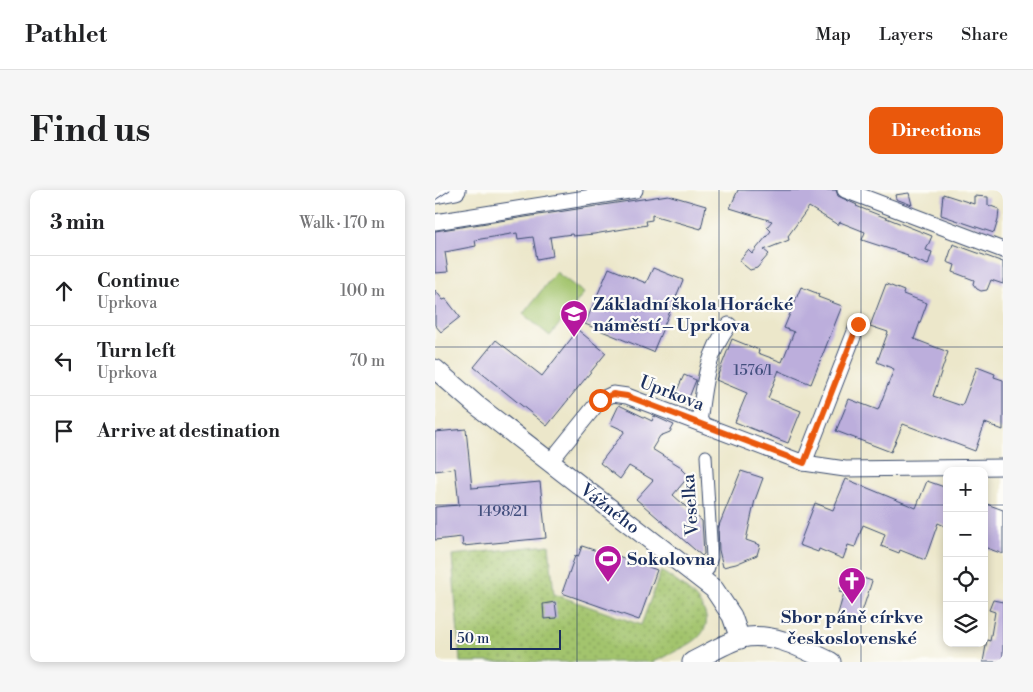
<!DOCTYPE html>
<html lang="en">
<head>
<meta charset="utf-8">
<style>
	:root { --surface:#fff; --page:#f6f6f6; --text:#202124; --muted:#757577; --line:#e0e0e0; --accent:#ea580c }
	body { margin:0; font-family:"Libre Bodoni",serif; background:var(--page); color:var(--text) }
	.controls { position:absolute; right:15px; bottom:15px; display:grid; overflow:hidden; border-radius:10px; box-shadow:0 2px 8px #0003 }
	.controls button { width:45px; height:45px; display:grid; place-items:center; padding:0; border:0; border-bottom:1px solid var(--line); background:var(--surface); color:var(--text); font:25px sans-serif }
	.scale { position:absolute; left:15px; bottom:12px; width:111px; box-sizing:border-box; padding-left:5px; border:2px solid #1b2f5e; border-top:0; font-size:14px; line-height:18px; white-space:nowrap; color:#1b2f5e; -webkit-text-stroke:4px #fdfcf7; paint-order:stroke }
	.stop { position:absolute; width:15px; height:15px; margin:-11px; border:4px solid #ea580c; border-radius:50%; background:#fff }
	.stop.end { background:#ea580c; border-color:#fff; box-shadow:0 1px 5px #0008 }
	.list { margin:0; padding:0; list-style:none }
	h2 { display:flex; justify-content:space-between; align-items:center; height:65px; margin:0; padding:0 20px; font-size:21px }
	h2 small { font-size:16px; font-weight:400; color:var(--muted) }
	.list li { display:grid; grid-template-columns:32px 1fr auto; gap:15px; align-items:center; box-sizing:border-box; height:70px; padding:0 20px; border-top:1px solid var(--line) }
	.list b { display:block; font-size:19px; white-space:nowrap }
	.list p { margin:0; font-size:16px; white-space:nowrap; color:var(--muted) }
	.list em { font-size:16px; font-style:normal; color:var(--muted) }
	.icon { flex:none; width:28px; height:28px; fill:none; stroke:currentColor; stroke-width:2; stroke-linecap:round; stroke-linejoin:round }
	.map { position:relative; flex:none; width:568px; height:472px; overflow:hidden; border-radius:10px }
	header { display:flex; align-items:center; gap:30px; box-sizing:border-box; height:70px; padding:0 25px; background:var(--surface); border-bottom:1px solid var(--line) }
	header strong { font-size:24px }
	nav { display:flex; gap:28px; margin-inline-start:auto; font-size:18px }
	.intro { display:flex; align-items:center; justify-content:space-between; box-sizing:border-box; height:120px; padding:0 30px }
	h1 { margin:0; font-size:35px }
	.button { padding:12px 22px; border-radius:10px; background:var(--accent); color:#fff; font-size:18px; font-weight:700 }
	main { display:flex; gap:30px; padding:0 30px }
	aside { flex:1; background:var(--surface); border-radius:10px; box-shadow:0 2px 8px #0003 }
	.map>svg:first-child { display:block }
</style>
</head>
<body>
<header>
<strong>Pathlet</strong>
<nav><a>Map</a><a>Layers</a><a>Share</a></nav>
</header>
<div class="intro"><h1>Find us</h1><a class="button">Directions</a></div>
<main>
<aside>
<h2>3 min<small>Walk · 170 m</small></h2>
<ul class="list">
<li><svg class="icon" aria-label="ahead" viewBox="0 0 24 24"><path d="M12 20V5M6 11l6-6 6 6"/></svg><div><b>Continue</b><p>Uprkova</p></div><em>100 m</em></li>
<li><svg class="icon" aria-label="left" viewBox="0 0 24 24"><path d="M17 20v-9H6M10 6l-5 5 5 5"/></svg><div><b>Turn left</b><p>Uprkova</p></div><em>70 m</em></li>
<li><svg class="icon" aria-label="arrive" viewBox="0 0 24 24"><path d="M6 21V4h12l-3 4 3 4H6"/></svg><div><b>Arrive at destination</b></div></li>
</ul>
</aside>
<div class="map">
<svg width="568" height="472" viewBox="0 0 568 472">
	<defs>
		<pattern id="park-dots" width="8" height="8" patternUnits="userSpaceOnUse" patternTransform="scale(1.25)"><rect width="8" height="8" fill="#a3c46d"/><path d="M2 2h.1M6 6h.1" fill="none" stroke="#84a05d" stroke-width="1.8" stroke-linecap="round"/></pattern>
	</defs>
	<rect width="100%" height="100%" fill="#fdfcf7"/>
	<filter id="ink" filterUnits="userSpaceOnUse"><feTurbulence type="fractalNoise" baseFrequency=".02" numOctaves="2"/><feDisplacementMap in="SourceGraphic" scale="10" xChannelSelector="R" yChannelSelector="G"/><feConvolveMatrix kernelMatrix="1 2 1 2 8 2 1 2 1" color-interpolation-filters="sRGB"/></filter>
	<filter id="wash" filterUnits="userSpaceOnUse"><feTurbulence type="fractalNoise" baseFrequency=".0096" numOctaves="4" result="noise"/><feDisplacementMap in="SourceGraphic" scale="20" xChannelSelector="R" yChannelSelector="G"/><feGaussianBlur stdDeviation="1.12" result="paint"/><feColorMatrix in="noise" values="0 0 0 0 0 0 0 0 0 0 0 0 0 0 0 0 0 1.4 0 .05"/><feComposite in="paint" operator="in"/></filter>
	<g filter="url(#wash)">
		<rect width="100%" height="100%" fill="#ece7ca"/>
		<!-- grass -->
		<polygon fill="#a3c46d" stroke="#5f7a66" points="121,82 149,103 115,146 88,124"/>
		<!-- park -->
		<path fill="url(#park-dots)" stroke="#5f7a66" d="M 114,355 L 119,404 L 206,435 L 226,381 C 259,402 300,435 243,460 C 235,464 224,471 216,472 C 196,472 174,472 155,472 C 112,472 68,472 25,472 L 17,365 Z"/>
		<g id="blocks">
			<!-- building -->
			<g fill="#bcaedc">
				<polygon points="303,0 401,0 403,6 422,15 421,16 497,46 491,60 497,62 493,75 472,67 473,65 427,50 430,42 405,32 403,35 374,17 353,46 354,50 329,60 334,64 322,78 315,80 304,71 313,60 317,64 336,41 332,37 337,31 295,18"/>
				<polygon points="474,3 477,15 461,9 460,5"/>
				<polygon points="508,4 539,14 539,6 553,7 553,15 564,19 563,30 559,43 506,25"/>
				<polygon points="233,5 271,16 266,39 217,25 217,30 211,31 212,35 159,44 138,46 137,44 115,47 118,66 102,69 98,47 83,49 82,43 40,50 41,56 10,62 13,82 0,83 0,41"/>
				<polygon points="518,54 568,72 568,94 556,90 552,100 546,101 542,99 538,94 539,90 518,82 520,75 512,72"/>
				<polygon points="174,78 211,93 218,78 248,90 218,162 150,134"/>
				<polygon points="451,94 469,101 468,104 492,113 479,149 513,162 498,206 527,216 542,177 560,184 559,187 568,190 568,240 550,233 540,261 468,234 456,262 401,241 414,209 443,220 459,179 442,172 453,142 435,136"/>
				<polygon points="366,97 384,104 383,107 407,116 376,194 344,181 344,180 333,208 366,221 353,253 300,232 312,203 281,190 297,149 324,160 323,163 347,172 359,142 349,138"/>
				<polygon points="0,100 8,110 11,109 25,127 6,142 0,135"/>
				<polygon points="143,140 171,163 112,236 39,177 61,150 107,186"/>
				<polygon points="249,185 261,190 251,215 238,209"/>
				<polygon points="184,215 217,231 219,226 239,235 235,242 225,246 217,259 248,278 247,279 254,286 238,305 267,331 269,364 267,366 201,309 218,290 194,276 185,289 165,273 190,241 175,234"/>
				<polygon points="31,239 37,298 105,292 111,348 28,356 27,347 0,350 0,317 24,315 20,278 0,281 0,242"/>
				<polygon points="306,281 328,288 320,310 311,350 325,355 322,365 301,374 288,377 284,360 283,338"/>
				<polygon points="411,289 481,318 492,291 512,298 512,337 503,333 490,370 465,360 464,363 446,356 450,344 428,335 420,357 413,355 408,369 384,359 383,362 364,355 380,313 398,320"/>
				<polygon points="549,313 568,320 568,364 549,357"/>
				<polygon points="147,356 168,363 169,361 222,380 204,430 127,403 140,366 143,367"/>
				<polygon points="410,382 437,391 423,434 402,427 409,403 404,402"/>
				<polygon points="558,410 568,412 568,472 548,472 552,450 555,451 560,422 554,420"/>
				<polygon points="120,412 122,428 109,429 108,414"/>
			</g>
		</g>
	</g>
	<g filter="url(#ink)">
		<use href="#blocks" fill-opacity="0" stroke="#3a4b6e" stroke-width="1"/>
		<g fill="none" stroke-linecap="round" stroke-linejoin="round">
			<defs>
				<polyline id="pedestrian" points="266,388 273,380 277,367 271,266"/>
				<g id="minor">
					<polyline points="410,0 568,60"/>
					<polyline points="0,32 200,0"/>
					<path d="M 264,233 C 269,195 270,168 294,135"/>
					<polyline points="115,272 165,210 178,204 192,206 369,273 410,279 568,277"/>
					<polyline points="369,273 423,134"/>
				</g>
				<g id="tertiary">
					<polyline points="0,4 21,0"/>
					<path id="s1" d="M 0,179 L 40,214 L 279,399 L 297,426 L 305,449"/>
					<path d="M 257,472 C 271,465 292,452 307,448 C 337,441 369,459 396,472"/>
				</g>
			</defs>
			<!-- pedestrian casing -->
			<use href="#pedestrian" stroke="#3a4b6e" stroke-width="13"/>
			<!-- minor casing -->
			<use href="#minor" stroke="#3a4b6e" stroke-width="17"/>
			<!-- tertiary casing -->
			<use href="#tertiary" stroke="#3a4b6e" stroke-width="21"/>
			<!-- pedestrian -->
			<use href="#pedestrian" stroke="#fff" stroke-width="11"/>
			<!-- minor -->
			<use href="#minor" stroke="#fff" stroke-width="15"/>
			<!-- tertiary -->
			<use href="#tertiary" stroke="#fff" stroke-width="19"/>
			<!-- tram -->
			<polyline stroke="#1b2f5e" stroke-width="1" points="0,10 15,0"/>
		</g>
	</g>
	<g fill="none" stroke-linecap="round" stroke-linejoin="round" filter="url(#ink)">
		<!-- route -->
		<polyline stroke="#ea580c" stroke-width="6" points="165,210 178,204 192,206 369,273 423,134"/>
	</g>
	<!-- grid -->
	<path fill="none" stroke="#1b2f5e" stroke-width="1" stroke-opacity="0.55" d="M 142,0 L 142,472M 284,0 L 284,472M 426,0 L 426,472M 0,157 L 568,157M 0,315 L 512,315M 549,315 L 568,315"/>
	<!-- icons -->
	<defs>
		<symbol id="school-pin" viewBox="-11 -11 22 30"><path d="M0 17L-7.5 6A9.5 9.5 0 1 1 7.5 6Z" fill="#b5179e" stroke="#fdfcf7"/><path d="M0-5L7-2L0 1L-7-2ZM-4 1L0 2.5L4 1V4Q0 6-4 4Z" fill="#fff"/></symbol>
		<symbol id="stadium-pin" viewBox="-11 -11 22 30"><path d="M0 17L-7.5 6A9.5 9.5 0 1 1 7.5 6Z" fill="#b5179e" stroke="#fdfcf7"/><path d="M0-5a6.5 5 0 1 0 0 10a6.5 5 0 1 0 0-10ZM-3.5-1.8h7v3.6h-7Z" fill="#fff"/></symbol>
		<symbol id="church-pin" viewBox="-11 -11 22 30"><path d="M0 17L-7.5 6A9.5 9.5 0 1 1 7.5 6Z" fill="#b5179e" stroke="#fdfcf7"/><path d="M-1.2-6h2.4v3.5h3.3v2.4h-3.3V6h-2.4V-.1h-3.3v-2.4h3.3Z" fill="#fff"/></symbol>
	</defs>
	<g fill-rule="evenodd">
		<use href="#school-pin" x="123" y="108" width="32" height="43"/>
		<use href="#stadium-pin" x="157" y="353" width="32" height="43"/>
		<use href="#church-pin" x="401" y="375" width="32" height="43"/>
	</g>
	<g text-anchor="middle" stroke-width="4.5" stroke-linejoin="round" paint-order="stroke">
		<!-- number labels -->
		<g font-size="15" fill="#434f7e">
			<text x="318" y="185">1576/1</text>
			<text x="68" y="326">1498/21</text>
		</g>
		<!-- poi labels -->
		<g font-size="18" font-weight="bold" fill="#1b2f5e" stroke="#fdfcf7" text-anchor="start">
			<text x="158" y="120">Základní škola Horácké<tspan x="158" dy="21">náměstí – Uprkova</tspan></text>
			<text x="192" y="375">Sokolovna</text>
			<text x="417" y="433" text-anchor="middle">Sbor páně církve<tspan x="417" dy="21">československé</tspan></text>
		</g>
		<!-- street labels -->
		<g font-size="18" fill="#1b2f5e" stroke="#fdfcf7">
			<text transform="translate(237 203) rotate(21)" y="6">Uprkova</text>
			<text transform="translate(255 315) rotate(-94)" y="6">Veselka</text>
			<text dy="6" stroke="none"><textPath href="#s1" startOffset="224">Vážného</textPath></text>
		</g>
	</g>
</svg>
<div class="controls">
<button>+</button>
<button>−</button>
<button><svg class="icon" aria-label="locate" viewBox="0 0 24 24"><circle cx="12" cy="12" r="6"/><path d="M12 2v4M12 18v4M2 12h4M18 12h4"/></svg></button>
<button><svg class="icon" aria-label="layers" viewBox="0 0 24 24"><path d="M12 4l9 5-9 5-9-5zM3 14l9 5 9-5"/></svg></button>
</div>
<div class="scale">50 m</div>
<div class="stop" style="left:165px;top:210px"></div>
<div class="stop end" style="left:423px;top:134px"></div>
</div>
</main>
</body>
</html>
